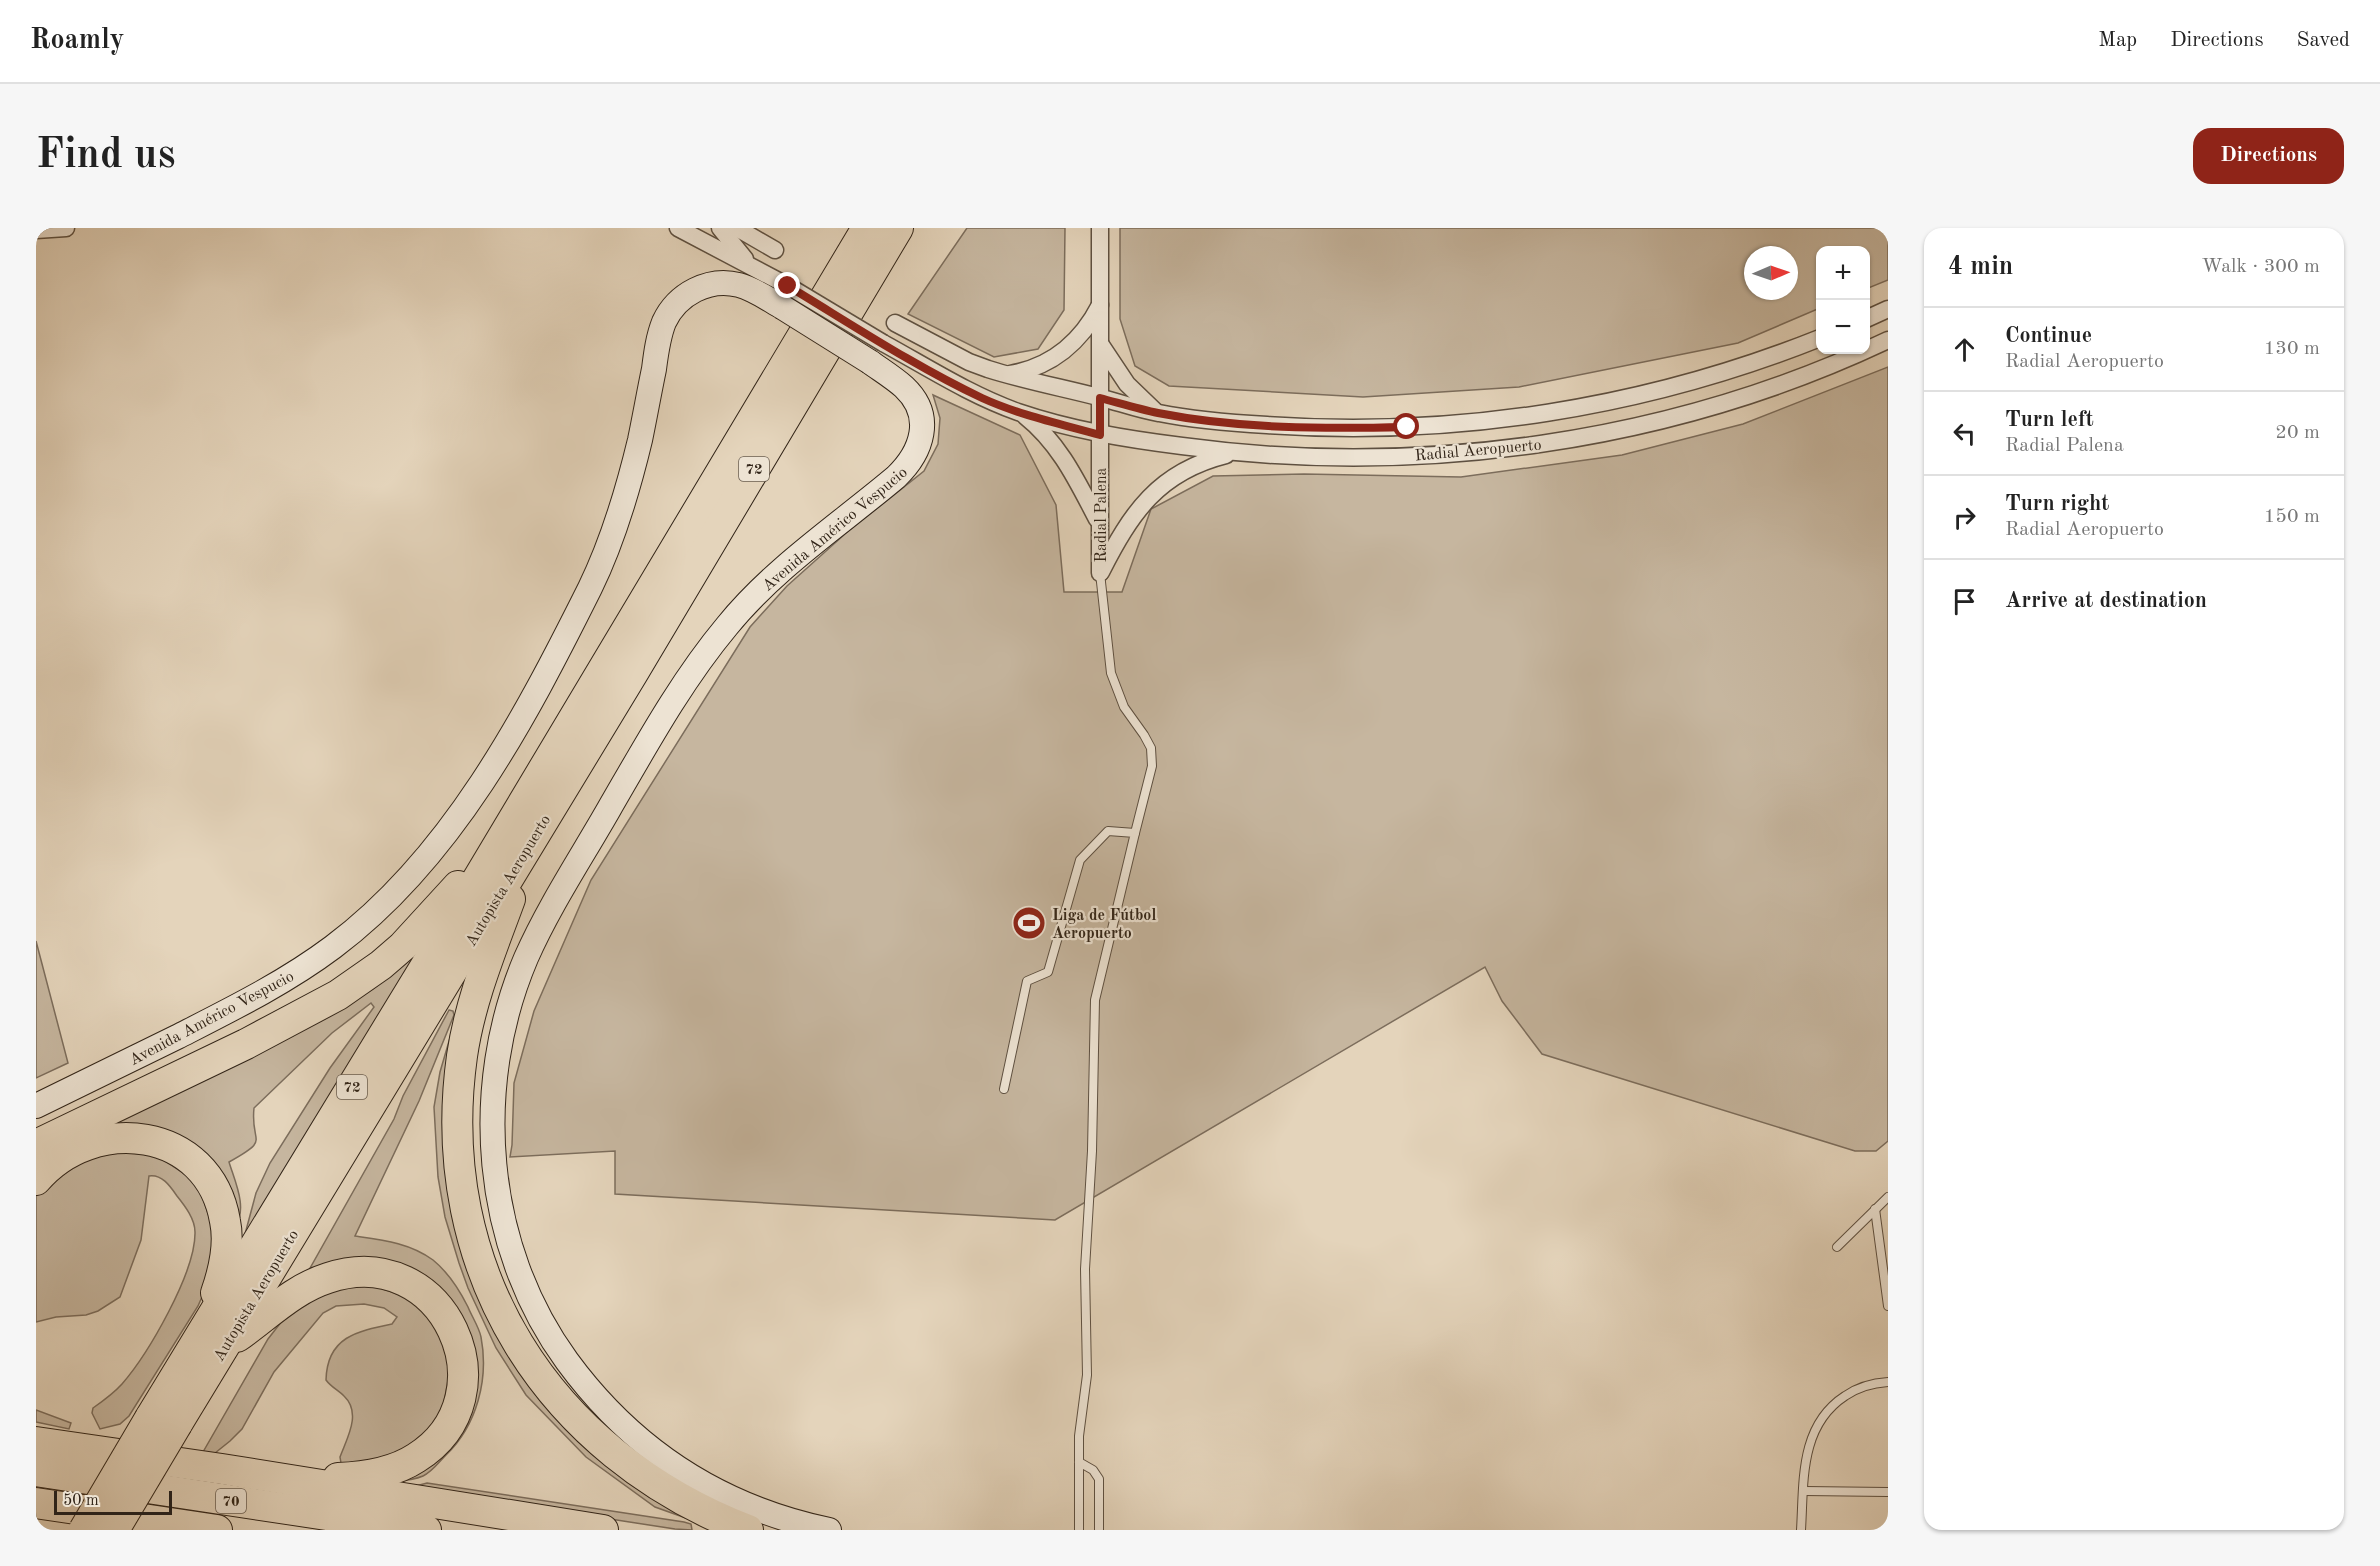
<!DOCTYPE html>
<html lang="en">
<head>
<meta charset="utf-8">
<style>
	:root { --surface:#fff; --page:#f6f6f6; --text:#222; --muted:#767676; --line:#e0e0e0; --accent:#8f2418 }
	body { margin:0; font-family:"Old Standard TT",serif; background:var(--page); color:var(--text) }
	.controls { position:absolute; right:18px; top:18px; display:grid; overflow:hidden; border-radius:12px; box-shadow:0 2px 4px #0004 }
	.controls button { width:54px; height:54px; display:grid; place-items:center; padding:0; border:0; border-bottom:2px solid var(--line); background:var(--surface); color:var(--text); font:30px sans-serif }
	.compass { position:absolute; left:1708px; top:18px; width:54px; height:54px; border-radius:50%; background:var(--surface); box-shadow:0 2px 4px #0004; rotate:88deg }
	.scale { position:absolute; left:18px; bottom:15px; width:118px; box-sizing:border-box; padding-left:6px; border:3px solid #312418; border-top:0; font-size:16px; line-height:21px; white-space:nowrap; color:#312418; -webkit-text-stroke:4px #ede3d3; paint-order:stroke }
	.stop { position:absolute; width:18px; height:18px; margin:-14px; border:4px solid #8f2418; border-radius:50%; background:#fff }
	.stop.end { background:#8f2418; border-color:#fff; box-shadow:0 2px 6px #0008 }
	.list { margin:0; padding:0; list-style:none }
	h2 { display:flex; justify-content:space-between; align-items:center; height:78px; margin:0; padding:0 24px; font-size:26px }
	h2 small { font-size:20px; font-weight:400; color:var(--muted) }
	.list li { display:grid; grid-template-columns:39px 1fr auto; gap:18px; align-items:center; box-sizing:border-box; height:84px; padding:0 24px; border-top:2px solid var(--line) }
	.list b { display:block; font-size:22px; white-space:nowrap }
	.list p { margin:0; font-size:20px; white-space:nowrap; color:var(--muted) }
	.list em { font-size:20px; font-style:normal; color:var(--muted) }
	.icon { flex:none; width:33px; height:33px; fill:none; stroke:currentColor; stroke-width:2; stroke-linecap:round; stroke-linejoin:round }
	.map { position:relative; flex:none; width:1852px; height:1302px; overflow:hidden; border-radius:18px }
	header { display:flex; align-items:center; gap:36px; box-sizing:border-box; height:84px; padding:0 30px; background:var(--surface); border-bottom:2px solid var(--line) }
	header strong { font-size:28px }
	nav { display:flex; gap:33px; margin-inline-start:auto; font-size:21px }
	.intro { display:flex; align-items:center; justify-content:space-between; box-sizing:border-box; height:144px; padding:0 36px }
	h1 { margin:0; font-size:42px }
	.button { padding:15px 27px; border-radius:18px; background:var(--accent); color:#fff; font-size:21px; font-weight:700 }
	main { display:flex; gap:36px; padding:0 36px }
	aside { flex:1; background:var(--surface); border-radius:18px; box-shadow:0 2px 4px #0004 }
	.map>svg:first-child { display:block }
</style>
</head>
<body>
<header>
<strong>Roamly</strong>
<nav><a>Map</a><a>Directions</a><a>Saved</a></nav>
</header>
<div class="intro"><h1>Find us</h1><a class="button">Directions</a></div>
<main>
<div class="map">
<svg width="1852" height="1302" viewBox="0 0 1852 1302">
	<rect width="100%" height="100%" fill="#e4d4bb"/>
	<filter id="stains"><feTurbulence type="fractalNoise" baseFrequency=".00333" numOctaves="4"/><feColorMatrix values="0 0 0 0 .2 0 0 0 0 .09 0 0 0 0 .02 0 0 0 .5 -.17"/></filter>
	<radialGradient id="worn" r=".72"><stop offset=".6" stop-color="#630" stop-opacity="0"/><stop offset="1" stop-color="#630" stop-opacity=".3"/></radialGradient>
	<!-- green -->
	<g fill="#c6b69f" stroke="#7c6d5c" stroke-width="1.5" fill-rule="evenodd">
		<polygon points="931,0 1029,0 1028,82 1002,121 958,129 872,86"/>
		<path d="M 1084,0 L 1852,0 L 1852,52 L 1830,61 L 1830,22 L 1784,22 L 1784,80 L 1702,115 L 1483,159 L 1327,169 L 1133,158 L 1099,138 L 1084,91 ZM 1717,27 L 1753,27 L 1753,63 L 1717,63 Z"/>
		<polygon points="1852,139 1852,913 1840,923 1819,923 1506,826 1466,773 1449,739 1019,992 579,966 579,923 474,929 476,917 478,855 498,783 555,652 714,399 751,358 809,306 888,243 902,216 904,190 897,167 984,207 1020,277 1028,364 1086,364 1115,281 1177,248 1268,246 1425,249 1586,227 1707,196"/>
		<polygon points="0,713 32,835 0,850"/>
		<path d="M 379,728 L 205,1021 L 220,965 L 234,935 L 294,840 L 338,779 L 335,775 L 296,805 L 218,880 C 214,917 236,910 193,934 C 199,954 212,980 199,999 L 188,968 L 85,903 L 79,892 L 302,782 L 337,761 Z"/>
		<path d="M 413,782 L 417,783 L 418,787 L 383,873 L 319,1008 C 347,1012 374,1015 397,1032 C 413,1045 423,1061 432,1079 C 436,1089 443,1099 445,1109 C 453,1151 441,1197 410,1227 C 403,1234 396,1244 387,1248 C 376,1253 362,1253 350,1254 L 421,1198 L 408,1074 L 273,1042 L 358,891 L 367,868 Z"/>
		<polygon points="416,803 462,1096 661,1294 619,1279 550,1229 490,1167 460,1120 432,1060 423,1035 409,989 402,949 398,879 404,844"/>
		<path d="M 64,923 L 120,927 L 149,946 L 164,962 L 180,1009 L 169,1062 L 162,1078 L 93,1188 L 84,1196 L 64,1201 L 56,1185 L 57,1180 C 67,1173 77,1166 86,1156 C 112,1126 160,1044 159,1004 C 159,991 149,978 141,968 C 134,958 126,946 113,948 L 105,1012 L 84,1069 L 62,1083 L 50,1087 L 20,1089 L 0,1094 L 0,968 L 15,950 Z"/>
		<path d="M 327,1054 L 387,1075 L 416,1131 L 405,1190 L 370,1225 L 309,1238 L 305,1235 L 304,1229 C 311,1210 326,1185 308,1168 C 302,1162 295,1159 290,1152 C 291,1109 321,1103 356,1096 L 361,1089 L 348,1080 L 328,1076 L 300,1078 L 287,1085 L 238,1144 L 206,1201 L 194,1213 L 179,1225 L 167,1224 L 232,1111 L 246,1093 L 276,1066 Z"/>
		<polygon points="0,1182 35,1195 33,1201 0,1194"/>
		<polygon points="391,1255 648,1294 655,1296 656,1302 639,1301 372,1260"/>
	</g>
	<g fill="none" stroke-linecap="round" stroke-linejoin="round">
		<defs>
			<g id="lane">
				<polyline points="1064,345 1075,445 1088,479 1108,507 1115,520 1116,538 1099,605"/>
				<polyline points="968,861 991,753 1012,744 1044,632 1072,603 1099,605 1059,772 1056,923 1049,1041 1051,1147 1043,1208 1043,1302"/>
				<polyline points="1839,981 1852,1078"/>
				<polyline points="1801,1019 1852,969"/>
				<polyline points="1043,1234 1057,1242 1063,1251 1063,1302"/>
				<polyline points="1768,1263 1852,1264"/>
				<path d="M 1765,1302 C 1768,1254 1763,1198 1809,1168 C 1822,1159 1836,1155 1852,1154"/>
			</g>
			<g id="street">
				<polyline points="642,0 752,58"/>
				<polyline points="684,0 709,31"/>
				<polyline points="701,0 739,22"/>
				<polyline points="0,2 30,0"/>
				<polyline points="1830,91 1852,81"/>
				<path d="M 859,95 L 933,134 L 952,141 C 990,153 1028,160 1066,170 C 1085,175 1104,182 1123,185 C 1158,192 1195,195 1231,197 C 1419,210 1609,180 1784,110"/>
				<path d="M 847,115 C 891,139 934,167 982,184 C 1035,202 1090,211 1146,218 C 1383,250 1635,215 1852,112"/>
				<polyline points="1065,117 1091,156 1118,182"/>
				<path d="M 974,146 C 1015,139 1045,114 1064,77"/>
				<path d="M 989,188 C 1024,216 1041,253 1061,291"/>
				<path d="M 1065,344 C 1095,285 1122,244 1190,227"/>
				<polyline points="1064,345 1064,0"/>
			</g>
			<g id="secondary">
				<path d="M 0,878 C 47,855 94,832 141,809 C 194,782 249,755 297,719 C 416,630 489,490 554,360 C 577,313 592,262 604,212 C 609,188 613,165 618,141 C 620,125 622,109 628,94 C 641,66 673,49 703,57 C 718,61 732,71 746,79"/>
				<path d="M 793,1302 C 683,1279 597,1223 531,1133 C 447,1018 435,859 490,730 C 513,678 545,630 573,581 C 609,519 645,453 691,398 C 738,340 803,297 860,249 C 886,224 899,188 868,159 C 858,150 845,142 834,134"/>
			</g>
			<g id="highway">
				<path d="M 474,671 C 455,723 434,773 426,828 C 396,1042 512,1225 712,1302"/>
				<polyline points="0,917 210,816 302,767 345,737 367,718 422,658"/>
				<path d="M 0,952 C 57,885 173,898 189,993 C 194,1017 188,1042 180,1065"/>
				<path d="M 201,1109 C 231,1088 257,1061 292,1050 C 408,1011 479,1168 380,1230 C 357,1245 329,1249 302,1250"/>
				<polyline points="114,1190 389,739 831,0"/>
				<polyline points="141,1196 597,445 862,0"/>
				<polyline points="0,1214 186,1241 567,1302"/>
				<polyline points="0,1243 390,1302"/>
				<polyline points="0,1275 181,1302"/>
			</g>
		</defs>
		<!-- lane casing -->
		<use href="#lane" stroke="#5e5041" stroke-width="10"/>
		<!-- street casing -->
		<use href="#street" stroke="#5e5041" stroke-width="19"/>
		<!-- secondary casing -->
		<use href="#secondary" stroke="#312418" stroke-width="26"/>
		<!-- highway casing -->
		<use href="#highway" stroke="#312418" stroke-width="32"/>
		<!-- lane -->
		<use href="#lane" stroke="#ede3d3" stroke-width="8"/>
		<!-- street -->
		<use href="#street" stroke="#ede3d3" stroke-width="16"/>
		<!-- secondary -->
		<use href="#secondary" stroke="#ede3d3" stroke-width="24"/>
		<!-- highway -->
		<use href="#highway" stroke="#e4d4bb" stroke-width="30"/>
		<defs>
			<polyline id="street-bridge" points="752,58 847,115"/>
			<polyline id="secondary-bridge" points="746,79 834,134"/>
			<g id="highway-bridge">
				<polyline points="48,1302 114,1190"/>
				<polyline points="78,1302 141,1196"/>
			</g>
		</defs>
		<!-- street-bridge casing -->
		<use href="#street-bridge" stroke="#5e5041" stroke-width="19" stroke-linecap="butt"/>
		<!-- secondary-bridge casing -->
		<use href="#secondary-bridge" stroke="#312418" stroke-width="26" stroke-linecap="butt"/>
		<!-- highway-bridge casing -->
		<use href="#highway-bridge" stroke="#312418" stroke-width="32" stroke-linecap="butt"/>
		<!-- street-bridge -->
		<use href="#street-bridge" stroke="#ede3d3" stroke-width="16"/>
		<!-- secondary-bridge -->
		<use href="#secondary-bridge" stroke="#ede3d3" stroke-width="24"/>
		<!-- highway-bridge -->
		<use href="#highway-bridge" stroke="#e4d4bb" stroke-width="30"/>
	</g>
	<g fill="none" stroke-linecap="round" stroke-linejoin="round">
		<!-- route -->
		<path stroke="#8f2418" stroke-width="8" d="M 752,58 C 815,96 880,139 946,170 C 983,187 1025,196 1064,207 L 1064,170 C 1083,175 1103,181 1122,185 C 1203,201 1289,201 1371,199"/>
	</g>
	<!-- icons -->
	<defs>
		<symbol id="stadium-disc" viewBox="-11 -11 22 22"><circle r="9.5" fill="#8f2418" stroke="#ede3d3"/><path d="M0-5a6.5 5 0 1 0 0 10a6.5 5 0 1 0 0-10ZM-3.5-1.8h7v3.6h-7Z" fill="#fff"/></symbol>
	</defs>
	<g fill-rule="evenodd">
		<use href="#stadium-disc" x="974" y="676" width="38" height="38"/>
	</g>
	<g text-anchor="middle" stroke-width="4.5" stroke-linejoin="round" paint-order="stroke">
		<!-- shield labels -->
		<g fill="#ede3d3" stroke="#695d50" stroke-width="1.5">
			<rect x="703" y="229" width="30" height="24" rx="4.5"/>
			<rect x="301" y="847" width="30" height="24" rx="4.5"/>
			<rect x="180" y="1261" width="30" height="24" rx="4.5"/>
		</g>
		<g font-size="15" font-weight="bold" fill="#312418">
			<text x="718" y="246">72</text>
			<text x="316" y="864">72</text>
			<text x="195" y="1278">70</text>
		</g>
		<!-- street labels -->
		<g font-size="16" fill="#312418" stroke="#ede3d3">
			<text transform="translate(1442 221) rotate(-5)" y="6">Radial Aeropuerto</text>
			<text transform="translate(1064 287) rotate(-90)" y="6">Radial Palena</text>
			<text transform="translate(798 300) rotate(-40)" y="6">Avenida Américo Vespucio</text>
			<text transform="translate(471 652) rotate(-59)" y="6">Autopista Aeropuerto</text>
			<text transform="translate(175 789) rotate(-28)" y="6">Avenida Américo Vespucio</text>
			<text transform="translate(219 1067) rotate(-59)" y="6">Autopista Aeropuerto</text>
		</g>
		<!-- poi labels -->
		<g font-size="16" font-weight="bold" fill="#312418" stroke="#ede3d3" text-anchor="start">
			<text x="1016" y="692">Liga de Fútbol<tspan x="1016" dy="18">Aeropuerto</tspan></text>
		</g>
	</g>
	<rect width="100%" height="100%" filter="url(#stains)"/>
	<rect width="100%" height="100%" fill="url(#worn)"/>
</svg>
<div class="controls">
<button>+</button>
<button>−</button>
</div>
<svg class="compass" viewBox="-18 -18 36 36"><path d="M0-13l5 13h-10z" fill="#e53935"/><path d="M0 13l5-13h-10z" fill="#767676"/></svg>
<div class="scale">50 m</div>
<div class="stop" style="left:1371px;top:199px"></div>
<div class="stop end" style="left:752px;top:58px"></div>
</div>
<aside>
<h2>4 min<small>Walk · 300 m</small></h2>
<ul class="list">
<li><svg class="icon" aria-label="ahead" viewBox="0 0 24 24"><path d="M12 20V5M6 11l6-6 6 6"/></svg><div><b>Continue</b><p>Radial Aeropuerto</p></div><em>130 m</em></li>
<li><svg class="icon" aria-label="left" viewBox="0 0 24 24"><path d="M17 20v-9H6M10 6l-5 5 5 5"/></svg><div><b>Turn left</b><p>Radial Palena</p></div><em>20 m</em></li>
<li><svg class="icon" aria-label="right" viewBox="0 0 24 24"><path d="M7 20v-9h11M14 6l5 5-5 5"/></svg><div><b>Turn right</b><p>Radial Aeropuerto</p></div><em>150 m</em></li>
<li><svg class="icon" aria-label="arrive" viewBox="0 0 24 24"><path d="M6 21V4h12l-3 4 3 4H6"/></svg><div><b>Arrive at destination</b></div></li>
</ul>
</aside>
</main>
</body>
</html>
